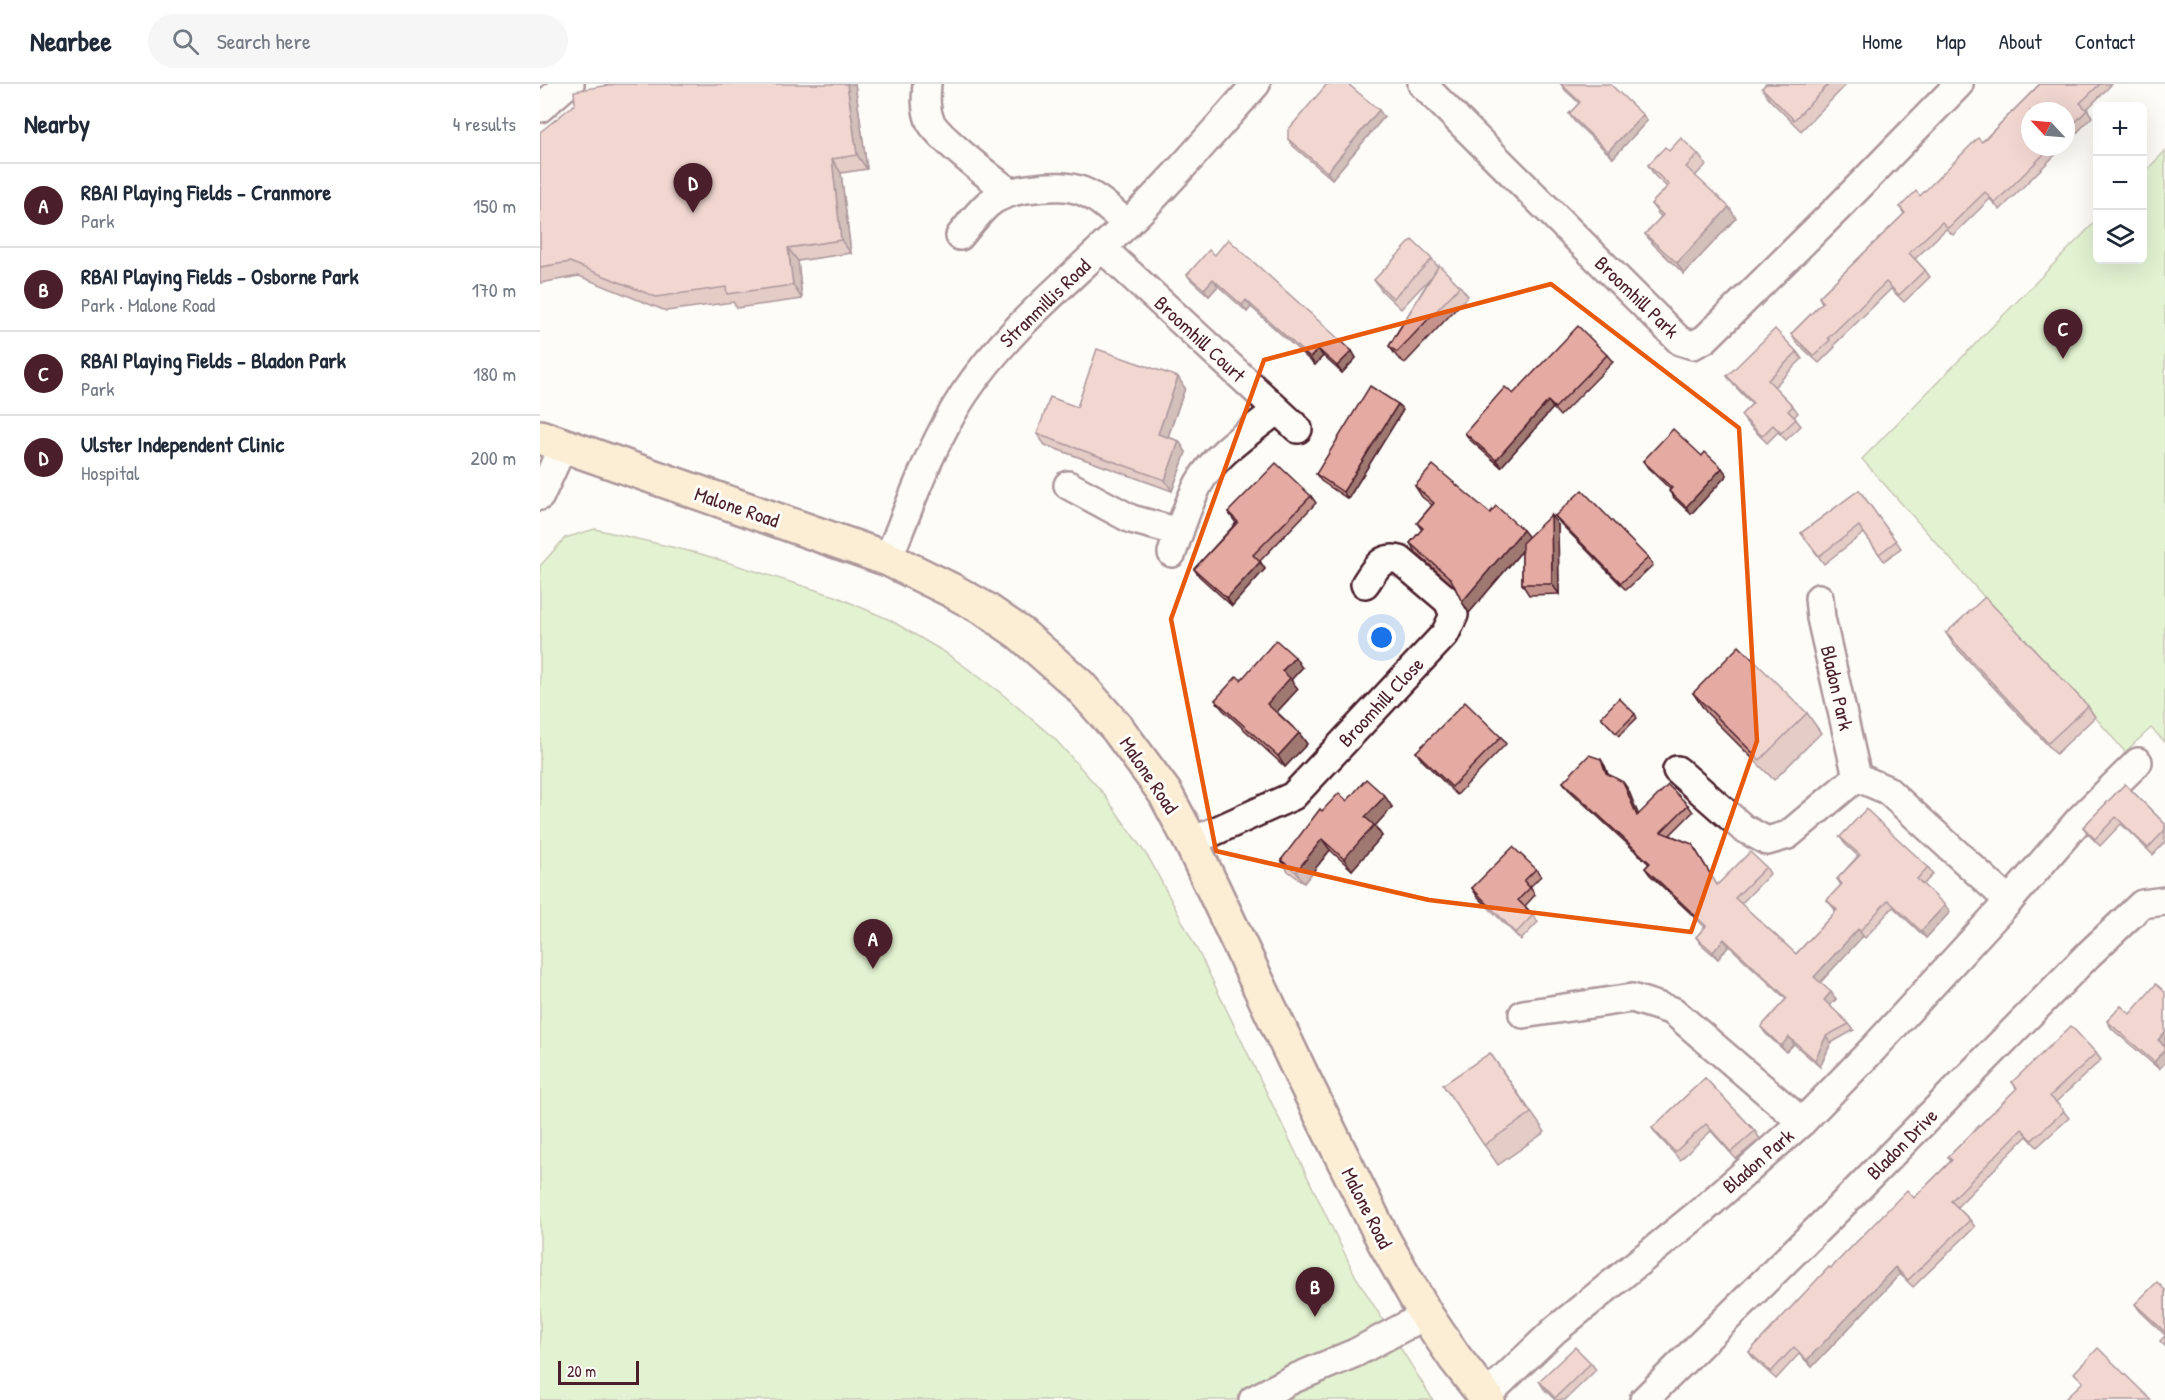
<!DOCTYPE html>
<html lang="en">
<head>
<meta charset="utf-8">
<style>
	:root { --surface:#fff; --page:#f6f6f7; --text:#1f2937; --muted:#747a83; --line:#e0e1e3; --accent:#4a1f2b }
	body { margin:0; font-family:"Patrick Hand",sans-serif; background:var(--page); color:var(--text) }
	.controls { position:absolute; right:18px; top:18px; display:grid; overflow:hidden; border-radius:9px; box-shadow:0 6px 24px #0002 }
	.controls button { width:54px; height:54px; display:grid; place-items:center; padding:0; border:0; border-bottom:2px solid var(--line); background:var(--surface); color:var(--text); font:30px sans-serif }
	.compass { position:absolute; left:1481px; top:18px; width:54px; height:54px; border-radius:50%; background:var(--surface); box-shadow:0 6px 24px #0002; rotate:296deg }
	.scale { position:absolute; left:18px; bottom:15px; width:81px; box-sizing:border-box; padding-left:6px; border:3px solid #4a1f2b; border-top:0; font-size:16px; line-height:21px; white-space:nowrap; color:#4a1f2b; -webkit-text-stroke:4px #fdfcf7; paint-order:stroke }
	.you { position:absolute; left:842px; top:554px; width:21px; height:21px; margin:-15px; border:4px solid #fff; border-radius:50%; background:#1a73e8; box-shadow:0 0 0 9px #1a73e833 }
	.badge { display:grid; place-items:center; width:39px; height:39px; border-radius:50%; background:var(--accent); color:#fff; font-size:20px; font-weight:700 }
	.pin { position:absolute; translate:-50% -50px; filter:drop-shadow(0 2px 3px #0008) }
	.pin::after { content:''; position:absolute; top:32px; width:21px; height:18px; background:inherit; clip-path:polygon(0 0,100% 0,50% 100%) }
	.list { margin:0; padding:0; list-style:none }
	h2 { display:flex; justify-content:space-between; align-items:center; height:78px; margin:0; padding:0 24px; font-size:26px }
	h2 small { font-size:20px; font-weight:400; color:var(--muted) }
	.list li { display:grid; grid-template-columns:39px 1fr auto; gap:18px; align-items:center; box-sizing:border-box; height:84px; padding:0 24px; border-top:2px solid var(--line) }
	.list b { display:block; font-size:22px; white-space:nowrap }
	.list p { margin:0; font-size:20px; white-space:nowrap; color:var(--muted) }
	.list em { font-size:20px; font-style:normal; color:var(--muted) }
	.icon { flex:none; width:33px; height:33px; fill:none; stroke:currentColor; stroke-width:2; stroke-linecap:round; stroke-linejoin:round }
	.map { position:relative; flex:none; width:1625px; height:1316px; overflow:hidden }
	header { display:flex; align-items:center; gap:36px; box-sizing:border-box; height:84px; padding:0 30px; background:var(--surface); border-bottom:2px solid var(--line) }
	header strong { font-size:28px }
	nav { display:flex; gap:33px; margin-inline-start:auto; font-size:21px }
	.search { width:420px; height:54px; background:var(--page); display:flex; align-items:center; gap:15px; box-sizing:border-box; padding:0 21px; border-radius:33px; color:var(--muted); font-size:22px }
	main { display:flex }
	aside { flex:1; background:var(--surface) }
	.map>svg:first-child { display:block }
</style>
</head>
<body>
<header>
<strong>Nearbee</strong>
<div class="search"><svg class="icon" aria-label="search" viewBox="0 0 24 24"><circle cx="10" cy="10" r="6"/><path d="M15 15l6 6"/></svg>Search here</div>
<nav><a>Home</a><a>Map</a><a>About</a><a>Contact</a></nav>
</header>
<main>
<aside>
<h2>Nearby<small>4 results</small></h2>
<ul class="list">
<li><span class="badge">A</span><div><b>RBAI Playing Fields - Cranmore</b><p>Park</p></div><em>150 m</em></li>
<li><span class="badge">B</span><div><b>RBAI Playing Fields - Osborne Park</b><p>Park · Malone Road</p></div><em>170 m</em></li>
<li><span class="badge">C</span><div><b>RBAI Playing Fields - Bladon Park</b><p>Park</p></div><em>180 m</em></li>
<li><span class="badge">D</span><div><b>Ulster Independent Clinic</b><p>Hospital</p></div><em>200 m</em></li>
</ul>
</aside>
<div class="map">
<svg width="1625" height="1316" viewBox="0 0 1625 1316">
	<rect width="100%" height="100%" fill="#fdfcf7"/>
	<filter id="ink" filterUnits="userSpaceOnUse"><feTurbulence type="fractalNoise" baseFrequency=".0167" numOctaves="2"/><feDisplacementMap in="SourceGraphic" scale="12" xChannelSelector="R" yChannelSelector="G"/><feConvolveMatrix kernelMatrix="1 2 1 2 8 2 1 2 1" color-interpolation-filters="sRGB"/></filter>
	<g filter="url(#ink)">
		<!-- green -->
		<g fill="#c4e8a2" stroke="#878466" stroke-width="1.5">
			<polygon points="1625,67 1625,658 1611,644 1585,668 1555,633 1453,523 1322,375 1557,136 1558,176 1602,176 1603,90"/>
			<polygon points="55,445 161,470 295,512 350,536 406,569 461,609 515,655 563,709 610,776 661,873 816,1193 893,1316 0,1316 0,482 25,454"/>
		</g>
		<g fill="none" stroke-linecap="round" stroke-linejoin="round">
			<defs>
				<g id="minor">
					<path d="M 387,0 C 386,13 385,24 390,37 C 397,52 454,97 470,108"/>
					<polyline points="882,0 1140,257 1153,261 1165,255 1298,124 1419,0"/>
					<polyline points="0,24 24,3 30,0"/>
					<path d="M 420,152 C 429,141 438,129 448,120 C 459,111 473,107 487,105 C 539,98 549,106 587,140"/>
					<polyline points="562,164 758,345"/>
					<polyline points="528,401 591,435 639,448"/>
					<polyline points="0,412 23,362"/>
					<path d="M 632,469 C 640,446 647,421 659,399 C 676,369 710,348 737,326"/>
					<path d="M 348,475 C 371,419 391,360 424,310 C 468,244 531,195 587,140 C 633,96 674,47 716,0"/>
					<polyline points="1279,514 1281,534 1317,693"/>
					<polyline points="1137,686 1203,744 1227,757 1248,751 1317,693"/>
					<polyline points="1317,693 1347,706 1469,817"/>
					<path d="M 651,758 L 753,712 L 905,550 L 914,531 L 908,517 L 860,476 C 840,471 835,486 825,500"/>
					<polyline points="983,930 1092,914 1133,927 1262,1038"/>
					<polyline points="945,1313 1015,1246 1164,1125 1262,1038 1333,965 1469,817 1539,736 1598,678"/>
					<polyline points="713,1316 753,1295 815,1269 886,1231"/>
					<polyline points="1104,1316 1296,1127 1548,871 1602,820 1625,817"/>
				</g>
				<polyline id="major" points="0,353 348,475 411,506 445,525 481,550 539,601 577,644 625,709 651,758 760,988 844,1157 886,1231 915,1274 948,1316"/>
			</defs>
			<!-- minor casing -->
			<use href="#minor" stroke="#4a1f2b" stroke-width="32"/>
			<!-- major casing -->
			<use href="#major" stroke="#4a1f2b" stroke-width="38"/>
			<!-- minor -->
			<use href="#minor" stroke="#fdfcf7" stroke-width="27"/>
			<!-- major -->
			<use href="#major" stroke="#f8deab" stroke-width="33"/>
		</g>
		<!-- wall -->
		<g fill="#c5938c" stroke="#4a1f2b" stroke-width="1.5">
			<polygon points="315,0 327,85 301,89 311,169 258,177 262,215 197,224 193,218 126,227 39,192 0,199 0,48"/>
			<polygon points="1021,0 1107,37 1073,74 1034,37 1029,30 1039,19 1025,6"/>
			<polygon points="1226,0 1303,0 1305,2 1261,47 1229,15 1222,4"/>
			<polygon points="1500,0 1572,0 1547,25 1552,33 1526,60 1526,27 1490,63 1523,63 1460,126 1450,115 1413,151 1406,145 1375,175 1385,186 1390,193 1364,218 1351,205 1294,261 1295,263 1279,279 1256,258 1251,250 1282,219 1279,213 1364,130 1360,123 1380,112 1442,58"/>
			<polygon points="844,33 792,95 753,62 748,55"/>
			<polygon points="1129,67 1158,70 1166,81 1155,92 1196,134 1144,190 1113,160 1105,150 1121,133 1111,120 1127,103 1115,92 1108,81"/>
			<polygon points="675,171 812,267 816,274 802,289 783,272 775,281 711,223 707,228 678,202 669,212 652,197 647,191"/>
			<polygon points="892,175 898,183 920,202 928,212 865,279 857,273 849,262 891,193 861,225 842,207 834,196"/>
			<polygon points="1257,268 1262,275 1234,303 1253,322 1258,329 1254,333 1261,342 1246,356 1238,348 1227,359 1206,338 1201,331 1212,320 1192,299 1187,292"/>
			<polygon points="1067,271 1073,278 1020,332 1013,324 961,383 930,356 925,349 973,310"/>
			<polygon points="645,304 628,353 639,357 646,368 632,407 505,361 497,350 537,323"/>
			<polygon points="863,326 808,415 781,397 776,390"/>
			<polygon points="1162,372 1187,391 1151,430 1134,414 1129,407 1130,405 1108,384 1103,377"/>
			<polygon points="875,402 950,429 983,446 988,453 1018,441 1019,510 989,511 982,500 982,467 929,529 922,518 914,502 877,470 870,459 882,446 877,439 892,421 882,413"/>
			<polygon points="1319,406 1361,464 1344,477 1324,449 1284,480 1261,449"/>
			<polygon points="771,412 776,419 720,477 725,485 692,522 659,492 654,485 696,439 688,428"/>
			<polygon points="1015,432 1108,474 1113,481 1086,506 1020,439"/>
			<polygon points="1406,549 1548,622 1555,633 1516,670 1413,560"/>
			<polygon points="762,584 751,596 758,605 737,628 759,649 767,660 745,683 683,626 675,616 701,596"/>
			<polygon points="1153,609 1267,629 1281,649 1234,696 1166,628"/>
			<polygon points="1095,630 1097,634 1079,652 1061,633"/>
			<polygon points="961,653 966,660 917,711 881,675 876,668"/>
			<polygon points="1065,682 1068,691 1088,705 1098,731 1148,721 1153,728 1130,751 1152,760 1177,801 1226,783 1230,790 1201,820 1256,870 1296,827 1287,816 1301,801 1297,795 1318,772 1305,760 1300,753 1388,783 1393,790 1383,801 1410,828 1386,854 1353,823 1325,854 1323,852 1280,898 1296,915 1290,922 1309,940 1314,946 1291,959 1280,983 1254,960 1246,968 1226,950 1221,943 1246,915 1189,862 1178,875 1161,860 1156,853 1165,843 1110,791 1105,784 1109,780 1028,705 1023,698"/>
			<polygon points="1585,700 1625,740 1625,758 1613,771 1581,740 1560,762 1548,750 1543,743"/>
			<polygon points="807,717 852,723 835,742 842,752 812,786 790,766 764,799 748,787 741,776 782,727"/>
			<polygon points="996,785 1001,792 990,803 995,811 985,822 993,831 998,838 981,856 937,812 932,804"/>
			<polygon points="1581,922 1619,985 1572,945 1567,937"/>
			<polygon points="950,969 1005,1048 958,1081 903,1001"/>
			<polygon points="1556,969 1561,976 1516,1018 1529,1034 1497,1063 1487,1052 1417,1123 1430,1136 1435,1143 1373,1203 1360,1190 1272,1283 1259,1270 1236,1295 1214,1275 1209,1268 1291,1184 1374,1114 1411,1077 1408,1073 1477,1005 1472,998"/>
			<polygon points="1165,994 1215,1047 1220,1055 1196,1075 1171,1047 1140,1076 1117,1051 1112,1044"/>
			<polygon points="1625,1206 1625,1251 1600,1227 1595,1220"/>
			<polygon points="1051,1279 1056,1286 1025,1316 1015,1316 1004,1305 999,1297"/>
		</g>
		<!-- shaded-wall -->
		<g fill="#a07872" stroke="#4a1f2b" stroke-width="1.5">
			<polygon points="307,0 315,0 327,85 317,71"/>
			<polygon points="839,26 844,33 792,95 787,88"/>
			<polygon points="1103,31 1107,37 1073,74 1068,67"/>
			<polygon points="292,75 301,89 311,169 301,156"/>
			<polygon points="1189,123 1196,134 1144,190 1137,179"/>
			<polygon points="248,164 258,177 262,215 253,201"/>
			<polygon points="673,195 678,202 669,212 664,205"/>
			<polygon points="706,216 711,223 707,228 702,221"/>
			<polygon points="778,265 783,272 775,281 770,274"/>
			<polygon points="812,267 816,274 802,289 797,282"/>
			<polygon points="638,293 645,304 625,361 618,350"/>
			<polygon points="1008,317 1013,324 961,383 956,376"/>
			<polygon points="858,320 863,326 808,415 803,408"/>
			<polygon points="639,357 646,368 632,407 625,396"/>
			<polygon points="1182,384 1187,391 1151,430 1146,423"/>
			<polygon points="1011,431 1018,441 1019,510 1012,500"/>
			<polygon points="983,446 991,456 929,529 922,518"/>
			<polygon points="720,478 725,485 692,522 687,514"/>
			<polygon points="755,573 762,584 751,596 758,605 735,630 727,620 742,587"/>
			<polygon points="759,649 767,660 745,683 738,672"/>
			<polygon points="1061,675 1065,682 1070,696 1066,689"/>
			<polygon points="1083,698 1088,705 1102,739 1097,732"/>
			<polygon points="845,712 852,723 835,742 842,752 812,786 804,775 825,733"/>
			<polygon points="782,755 790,766 764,799 756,788"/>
			<polygon points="1405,821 1410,828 1386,854 1381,847"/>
			<polygon points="1318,845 1323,852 1279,900 1274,893"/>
			<polygon points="1184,855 1189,862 1178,875 1173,868"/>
			<polygon points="1291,908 1296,915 1289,923 1284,916"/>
			<polygon points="1625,948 1625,961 1618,956"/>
			<polygon points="1286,952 1291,959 1280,983 1275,976"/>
			<polygon points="1249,953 1254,960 1246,968 1241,962"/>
			<polygon points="1625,966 1625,979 1619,985 1614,978"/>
			<polygon points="1355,1183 1360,1190 1272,1283 1267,1276"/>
		</g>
		<!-- building -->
		<g fill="#e5aba3" stroke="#4a1f2b" stroke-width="1.5">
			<polygon points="75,0 307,0 317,71 292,75 301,156 248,164 253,201 187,210 186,203 116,213 30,178 0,183 0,48 35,20 34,7"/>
			<polygon points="787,0 808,0 839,26 787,88 748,55 748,46"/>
			<polygon points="1021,0 1070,0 1103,31 1068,67 1029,30 1040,18"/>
			<polygon points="1226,0 1289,0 1254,36 1222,4"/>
			<polygon points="1500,0 1560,0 1540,19 1547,26 1526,48 1526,27 1490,27 1490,63 1511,63 1455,119 1445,108 1408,144 1402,138 1369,169 1385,186 1359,211 1346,198 1288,254 1290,256 1274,272 1251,250 1283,218 1279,213 1365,129 1360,123 1376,107 1380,112 1438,54 1442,58"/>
			<polygon points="1141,54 1158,70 1146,83 1189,123 1137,179 1105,150 1123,131 1111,120 1129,101 1108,81 1125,63 1129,67"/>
			<polygon points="688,155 812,267 797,282 778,265 770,274 706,216 702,221 673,195 664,205 647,191 669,166 675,171"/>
			<polygon points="872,156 892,175 853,214 834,196"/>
			<polygon points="899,181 920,202 857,268 849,262"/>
			<polygon points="1038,242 1067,271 1015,324 1008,317 956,376 925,349 965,303 973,310"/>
			<polygon points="1235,245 1257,268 1228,296 1253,322 1248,327 1256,335 1241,349 1233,341 1222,352 1201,331 1213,319 1187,292"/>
			<polygon points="557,265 638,293 618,350 639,357 625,396 497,350 510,313 537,323"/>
			<polygon points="830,302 858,320 803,408 776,390"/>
			<polygon points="1133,345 1162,372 1165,368 1182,384 1146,423 1129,407 1132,404 1103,377"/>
			<polygon points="736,379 771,412 713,471 720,478 687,514 654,485 698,438 688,428"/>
			<polygon points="893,381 950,429 956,422 983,446 922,518 911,495 870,459 883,444 877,439 894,419 875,402"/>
			<polygon points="1042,406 1108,474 1081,499 1015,432"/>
			<polygon points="1319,406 1356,457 1339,470 1319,442 1279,472 1261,449"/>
			<polygon points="1011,431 1012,500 982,500 982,459"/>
			<polygon points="1445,513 1548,622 1508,659 1406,549"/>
			<polygon points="736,556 755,573 742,587 750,594 727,620 759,649 738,672 675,616 697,592 701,596"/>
			<polygon points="1199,562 1267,629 1220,676 1153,609"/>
			<polygon points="1079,614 1095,630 1076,649 1061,633"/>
			<polygon points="925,618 961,653 912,703 876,668"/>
			<polygon points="1049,671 1061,675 1066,689 1083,698 1097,732 1128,701 1148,721 1121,748 1152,760 1177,801 1210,768 1226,783 1195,814 1256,870 1297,826 1287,816 1302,800 1297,795 1320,771 1300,753 1326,725 1388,783 1377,795 1405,821 1381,847 1348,816 1320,847 1318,845 1274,893 1291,908 1284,916 1309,940 1286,952 1275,976 1249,953 1241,962 1221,943 1247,914 1184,855 1173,868 1156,853 1166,842 1105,784 1110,779 1023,698"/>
			<polygon points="826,695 845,712 825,733 834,741 804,775 782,755 756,788 741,776 780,725 782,727 799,709 807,717"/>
			<polygon points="1585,700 1625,740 1625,746 1608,764 1576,733 1555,755 1543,743"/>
			<polygon points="973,763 996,785 984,797 990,804 978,816 993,831 976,849 932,804"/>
			<polygon points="1616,900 1625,908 1625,948 1618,956 1625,962 1625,966 1614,978 1567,937 1581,922 1590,930"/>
			<polygon points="1531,942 1556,969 1510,1012 1524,1027 1492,1056 1482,1045 1411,1117 1430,1136 1368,1196 1355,1183 1267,1276 1254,1263 1231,1288 1209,1268 1289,1183 1291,1184 1367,1106 1374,1114 1412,1076 1408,1073 1477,1004 1472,998"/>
			<polygon points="950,969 991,1029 944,1061 903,1001"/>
			<polygon points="1165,994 1215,1047 1191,1068 1166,1040 1135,1068 1112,1044"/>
			<polygon points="1617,1198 1625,1206 1625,1248 1595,1220"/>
			<polygon points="1625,1252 1625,1262 1620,1257"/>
			<polygon points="1035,1263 1051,1279 1015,1314 999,1297"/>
			<polygon points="1558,1264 1611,1316 1524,1316 1543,1298 1534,1289"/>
		</g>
	</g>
	<!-- marked area -->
	<path d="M0 0H1625V1316H0ZM 1011,200 L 1199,344 L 1217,657 L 1151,848 L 889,816 L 676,767 L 631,535 L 724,276 Z" fill="#fdfcf7" fill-opacity=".55" fill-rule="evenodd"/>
	<path fill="none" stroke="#e8590c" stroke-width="4.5" stroke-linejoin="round" d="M 1011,200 L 1199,344 L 1217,657 L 1151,848 L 889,816 L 676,767 L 631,535 L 724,276 Z"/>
	<g text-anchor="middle" stroke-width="6" stroke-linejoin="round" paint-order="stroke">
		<!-- street labels -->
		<g font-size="20" fill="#4a1f2b" stroke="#fdfcf7">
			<text transform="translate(1097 213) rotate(44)" y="7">Broomhill Park</text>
			<text transform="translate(505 219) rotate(-44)" y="7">Stranmillis Road</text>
			<text transform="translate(660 255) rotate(43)" y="7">Broomhill Court</text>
			<text transform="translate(197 423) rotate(19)" y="7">Malone Road</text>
			<text transform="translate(1297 604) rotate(77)" y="7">Bladon Park</text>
			<text transform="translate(841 618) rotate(-47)" y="7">Broomhill Close</text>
			<text transform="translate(609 691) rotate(56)" y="7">Malone Road</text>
			<text transform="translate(1362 1060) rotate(-45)" y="7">Bladon Drive</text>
			<text transform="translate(1218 1077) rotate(-41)" y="7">Bladon Park</text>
			<text transform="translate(827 1124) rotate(63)" y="7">Malone Road</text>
		</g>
	</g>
</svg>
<div class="controls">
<button>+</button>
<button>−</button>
<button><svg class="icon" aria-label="layers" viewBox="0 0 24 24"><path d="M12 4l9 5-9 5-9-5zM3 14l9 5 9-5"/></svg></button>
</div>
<svg class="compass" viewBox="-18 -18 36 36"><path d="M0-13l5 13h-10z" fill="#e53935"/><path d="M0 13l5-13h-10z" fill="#747a83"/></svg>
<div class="scale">20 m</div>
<div class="you"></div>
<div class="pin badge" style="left:333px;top:885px">A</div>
<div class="pin badge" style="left:775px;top:1233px">B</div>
<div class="pin badge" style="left:1523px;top:275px">C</div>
<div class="pin badge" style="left:153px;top:129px">D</div>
</div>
</main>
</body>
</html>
